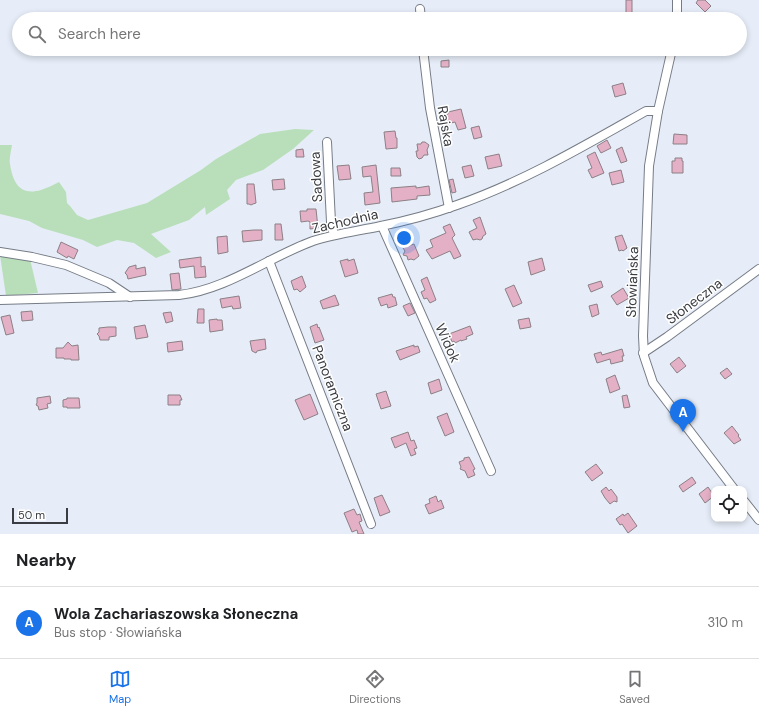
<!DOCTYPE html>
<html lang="en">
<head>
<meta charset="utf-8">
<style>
	:root { --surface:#fff; --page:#f2f2f2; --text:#202124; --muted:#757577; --line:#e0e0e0; --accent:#1a73e8 }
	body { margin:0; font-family:"DM Sans",sans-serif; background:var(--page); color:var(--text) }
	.controls { position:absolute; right:12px; bottom:12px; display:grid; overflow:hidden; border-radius:8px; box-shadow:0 2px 6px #0003 }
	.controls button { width:36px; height:36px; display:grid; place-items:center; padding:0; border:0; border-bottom:1px solid var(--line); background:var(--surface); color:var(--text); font:20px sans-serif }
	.scale { position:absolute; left:12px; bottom:10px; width:56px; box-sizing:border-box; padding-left:4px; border:2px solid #3a3c41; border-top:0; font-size:11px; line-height:14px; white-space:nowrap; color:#3a3c41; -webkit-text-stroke:3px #fff; paint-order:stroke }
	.you { position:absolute; left:404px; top:238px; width:14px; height:14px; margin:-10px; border:3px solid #fff; border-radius:50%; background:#1a73e8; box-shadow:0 0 0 6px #1a73e833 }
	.badge { display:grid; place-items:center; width:26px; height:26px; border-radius:50%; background:var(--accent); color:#fff; font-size:13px; font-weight:700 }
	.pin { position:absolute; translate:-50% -33px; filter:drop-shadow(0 1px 2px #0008) }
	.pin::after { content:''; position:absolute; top:21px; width:14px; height:12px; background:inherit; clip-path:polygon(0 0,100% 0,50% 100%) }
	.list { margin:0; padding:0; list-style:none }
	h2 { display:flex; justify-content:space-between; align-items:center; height:52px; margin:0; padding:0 16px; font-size:17px }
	h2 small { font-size:13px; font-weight:400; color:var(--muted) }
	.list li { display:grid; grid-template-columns:26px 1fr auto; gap:12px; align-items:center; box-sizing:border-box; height:72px; padding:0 16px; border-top:1px solid var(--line) }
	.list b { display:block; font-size:15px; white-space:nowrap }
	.list p { margin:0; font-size:13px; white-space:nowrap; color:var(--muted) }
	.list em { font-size:13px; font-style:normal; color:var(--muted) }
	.icon { flex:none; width:22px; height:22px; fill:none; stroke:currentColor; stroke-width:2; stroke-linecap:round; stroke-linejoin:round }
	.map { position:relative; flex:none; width:759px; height:534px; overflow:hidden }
	.search { position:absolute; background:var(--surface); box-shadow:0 2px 6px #0003; left:12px; right:12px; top:12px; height:44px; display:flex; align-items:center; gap:10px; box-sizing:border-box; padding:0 14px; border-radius:22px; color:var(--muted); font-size:15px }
	.sheet { height:124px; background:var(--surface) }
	nav { display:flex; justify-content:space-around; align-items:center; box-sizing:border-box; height:56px; border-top:1px solid var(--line); background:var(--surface); font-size:11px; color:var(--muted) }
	nav a { display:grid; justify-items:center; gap:2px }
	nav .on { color:var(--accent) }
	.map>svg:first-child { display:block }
</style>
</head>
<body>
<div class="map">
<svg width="759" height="534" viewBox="0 0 759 534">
	<rect width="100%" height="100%" fill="#e6edf8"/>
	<!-- green -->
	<g fill="#b9dfba">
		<path d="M 295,129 L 314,130 L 293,149 L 263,170 L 236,180 L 227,190 L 230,199 L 206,215 L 205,207 L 189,220 L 151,234 L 171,252 L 156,258 L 134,243 L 117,240 L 97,247 L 83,240 L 42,228 L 29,221 L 0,214 L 0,145 L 12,145 C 11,151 9,159 10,164 C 13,183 20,196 41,190 C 47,188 53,185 59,182 L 66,192 L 67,203 L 70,206 L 77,215 L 88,220 L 147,203 L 201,170 L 216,159 L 260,134 Z"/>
		<polygon points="0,255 30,259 38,293 6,296"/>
	</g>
	<!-- building -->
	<g fill="#e4b0c6" stroke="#8c8085">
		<rect x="626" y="0" width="6" height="14"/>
		<polygon points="698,0 705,0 711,6 705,12 696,3"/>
		<polygon points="449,60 449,67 441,67 441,61"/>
		<polygon points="623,83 626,94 615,97 612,86"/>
		<polygon points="461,109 466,128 458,130 455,122 444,125 442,116 448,114 448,112"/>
		<polygon points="479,126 482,137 474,139 471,128"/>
		<polygon points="395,131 396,138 397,138 397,148 386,149 384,132"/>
		<polygon points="674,134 687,135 687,144 673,144"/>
		<polygon points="607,140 611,148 601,153 597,146"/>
		<polygon points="422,142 425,142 429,145 427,150 428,155 424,155 422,158 419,159 417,157 416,151 418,151 417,144 421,144"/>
		<polygon points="622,147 627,161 621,163 616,150"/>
		<polygon points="303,149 304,157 296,157 296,150"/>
		<polygon points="595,152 604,173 592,178 588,170 592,168 587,156"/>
		<polygon points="499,154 502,166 488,169 485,157"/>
		<polygon points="675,158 682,158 682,161 683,161 683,173 672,173 672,161 675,161"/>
		<polygon points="349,165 351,179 339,180 337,166"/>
		<polygon points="376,165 380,203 365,205 364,193 373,192 371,176 363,177 362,167"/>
		<polygon points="471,165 474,176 465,178 462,167"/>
		<polygon points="391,168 400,168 401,176 391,176"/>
		<polygon points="621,170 624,182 612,185 609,173"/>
		<polygon points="284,179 285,189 273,190 272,180"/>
		<polygon points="453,179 456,192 452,193 449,180"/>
		<polygon points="247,184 254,184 256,203 253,204 251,205 249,204 247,204"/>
		<polygon points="416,186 416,188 429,186 430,195 417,196 417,199 392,202 391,188"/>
		<polygon points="307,209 316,209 318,228 310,229 310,222 308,221 301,222 300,211 307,211"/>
		<polygon points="480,217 486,234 483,236 482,239 480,240 477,239 473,240 469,232 477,228 473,220"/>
		<polygon points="275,224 281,224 283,240 275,240"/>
		<polygon points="450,224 455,235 452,238 461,256 454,259 450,251 432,259 426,250 433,247 430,240 446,233 443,227"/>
		<polygon points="254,230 262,230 262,240 243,242 242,231"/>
		<polygon points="622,235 627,248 623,251 622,250 619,251 615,237"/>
		<polygon points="227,236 228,252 218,254 217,237"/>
		<polygon points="61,242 78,250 74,259 68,256 67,258 57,252"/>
		<polygon points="414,244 419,256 414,260 411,259 408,260 407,256 403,255 405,251 403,248"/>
		<polygon points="201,257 201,267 205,266 206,277 195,278 194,266 180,268 179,260"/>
		<polygon points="542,258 545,270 531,275 528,262"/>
		<polygon points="348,259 348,261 354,259 358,273 345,277 340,261"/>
		<polygon points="136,265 136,269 145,267 146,275 128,279 127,275 125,273 129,267"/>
		<polygon points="179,273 181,289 172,290 170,274"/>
		<polygon points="302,276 306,287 300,292 297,289 294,290 291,281"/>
		<polygon points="427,277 436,300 430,303 427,298 424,299 421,292 425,290 421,280"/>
		<polygon points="601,281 603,287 591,292 588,285"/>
		<polygon points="514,285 522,303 513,307 505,289"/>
		<polygon points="623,288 629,298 617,305 611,296"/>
		<polygon points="392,294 393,297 395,297 397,305 388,308 387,304 381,306 378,298"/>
		<polygon points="335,295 339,305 323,309 320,301"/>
		<polygon points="239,296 241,308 233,309 232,306 222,308 220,299"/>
		<polygon points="410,303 415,313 408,316 403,306"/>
		<polygon points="597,304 599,314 592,317 589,306"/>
		<polygon points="198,309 204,309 204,323 197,323"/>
		<polygon points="32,311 33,320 22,321 21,312"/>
		<polygon points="171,312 173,321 166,323 163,313"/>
		<polygon points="10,315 14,333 6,335 1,317"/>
		<polygon points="529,318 531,327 520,329 518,320"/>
		<polygon points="217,319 217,320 222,320 223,330 210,332 209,320"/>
		<polygon points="317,324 318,328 319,327 324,340 315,343 310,327"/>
		<polygon points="145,325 148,337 136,339 134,327"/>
		<polygon points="470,326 473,334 466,337 467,339 461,341 461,340 455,343 454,341 452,342 449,334"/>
		<polygon points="108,327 116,327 116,336 109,337 109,340 100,340 99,336 97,334 99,332 99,328"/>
		<polygon points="265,339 266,349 257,351 256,353 252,351 250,341"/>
		<polygon points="182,341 183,350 168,352 167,343"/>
		<polygon points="68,342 72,346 78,345 79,360 71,360 71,359 64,359 64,358 56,358 56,348 63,348"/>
		<polygon points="414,345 414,347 418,346 420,352 400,360 396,351"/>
		<polygon points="622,349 624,356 622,356 623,361 611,364 610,359 597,363 594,354 601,352 602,355"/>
		<polygon points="679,357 686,366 677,373 670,364"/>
		<polygon points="727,368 732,374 725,379 720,373"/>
		<polygon points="615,375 620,389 610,393 606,379"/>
		<polygon points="439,379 442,390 431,394 428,383"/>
		<polygon points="386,391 391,406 381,409 376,394"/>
		<polygon points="310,394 318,414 304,420 295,400"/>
		<polygon points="168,395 180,395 182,400 180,400 180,405 168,405"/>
		<polygon points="627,395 630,407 624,408 622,396"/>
		<polygon points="50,396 51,403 47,404 48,408 39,410 38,406 36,405 37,403 37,398"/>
		<polygon points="67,398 79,398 80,408 67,408 67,407 63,407 63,400 67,399"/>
		<polygon points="447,413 454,432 445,436 437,417"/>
		<polygon points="732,426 739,435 738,436 741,440 734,444 724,433"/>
		<polygon points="408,432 411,441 414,440 417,448 414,449 416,454 411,456 406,443 395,448 391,438"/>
		<polygon points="469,457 475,469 473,470 475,475 468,478 465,471 460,469 461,467 459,462 464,460 464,458"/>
		<polygon points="596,464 603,473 592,481 585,472"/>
		<polygon points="692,477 696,483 683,492 679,486"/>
		<polygon points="606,487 609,491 611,489 617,497 617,502 614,501 610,504 605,498 601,491"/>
		<polygon points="708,487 714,496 705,503 699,494"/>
		<polygon points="382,495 390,512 380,516 374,498"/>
		<polygon points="436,496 438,502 441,500 444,508 429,514 425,505 430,503 429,499"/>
		<polygon points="354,509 357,515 360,514 362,521 359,522 364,534 358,534 357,530 352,532 344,513"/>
		<polygon points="628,513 637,526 628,533 622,524 620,525 616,519 623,514 624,516"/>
	</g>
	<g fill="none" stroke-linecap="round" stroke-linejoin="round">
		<defs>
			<g id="minor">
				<polyline points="420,9 421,19"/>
				<polyline points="677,19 677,0"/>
				<polyline points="423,49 430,108 449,208"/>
				<polyline points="672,49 658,111 649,166 643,336 644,356 653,383 734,489"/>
				<polyline points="327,142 331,222 334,235"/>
				<polyline points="382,226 491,471"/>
				<polyline points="0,252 32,257 66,265 109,283 130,297"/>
				<polyline points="269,261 371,524"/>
				<path d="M 0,300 L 179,295 C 226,290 269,257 313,241 C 335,234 358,231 381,226 C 406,221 432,214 457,205 C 523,182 584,146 646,111 L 658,111"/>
				<polyline points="643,353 667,337 759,269"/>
				<polyline points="744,501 759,520"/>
			</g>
		</defs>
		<!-- minor casing -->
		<use href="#minor" stroke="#767c86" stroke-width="10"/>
		<!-- minor -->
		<use href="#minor" stroke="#fff" stroke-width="8"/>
	</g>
	<g text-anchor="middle" stroke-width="3" stroke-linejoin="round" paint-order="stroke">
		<!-- street labels -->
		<g font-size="14" fill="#3a3c41" stroke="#fff">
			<text transform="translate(446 126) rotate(80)" y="5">Rajska</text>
			<text transform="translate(316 177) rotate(-93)" y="5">Sadowa</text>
			<text transform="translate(345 221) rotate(-13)" y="5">Zachodnia</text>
			<text transform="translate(632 282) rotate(-88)" y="5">Słowiańska</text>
			<text transform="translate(694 301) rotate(-37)" y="5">Słoneczna</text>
			<text transform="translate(448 343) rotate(66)" y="5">Widok</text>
			<text transform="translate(333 388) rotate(69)" y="5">Panoramiczna</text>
		</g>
	</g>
</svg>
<div class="controls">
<button><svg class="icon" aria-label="locate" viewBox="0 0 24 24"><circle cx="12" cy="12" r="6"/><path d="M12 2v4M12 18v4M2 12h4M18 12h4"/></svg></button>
</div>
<div class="scale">50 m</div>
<div class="you"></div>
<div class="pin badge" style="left:683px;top:432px">A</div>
<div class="search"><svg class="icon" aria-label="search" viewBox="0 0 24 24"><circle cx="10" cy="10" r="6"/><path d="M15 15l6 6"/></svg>Search here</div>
</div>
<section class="sheet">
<h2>Nearby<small></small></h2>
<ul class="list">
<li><span class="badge">A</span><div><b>Wola Zachariaszowska Słoneczna</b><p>Bus stop · Słowiańska</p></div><em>310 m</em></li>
</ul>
</section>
<nav>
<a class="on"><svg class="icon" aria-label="map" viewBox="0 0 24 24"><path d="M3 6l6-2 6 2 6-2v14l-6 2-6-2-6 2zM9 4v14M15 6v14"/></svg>Map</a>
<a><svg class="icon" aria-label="directions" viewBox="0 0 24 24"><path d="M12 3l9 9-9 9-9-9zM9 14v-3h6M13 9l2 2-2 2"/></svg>Directions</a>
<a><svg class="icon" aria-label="saved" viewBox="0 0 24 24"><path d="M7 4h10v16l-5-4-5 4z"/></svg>Saved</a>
</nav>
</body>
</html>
